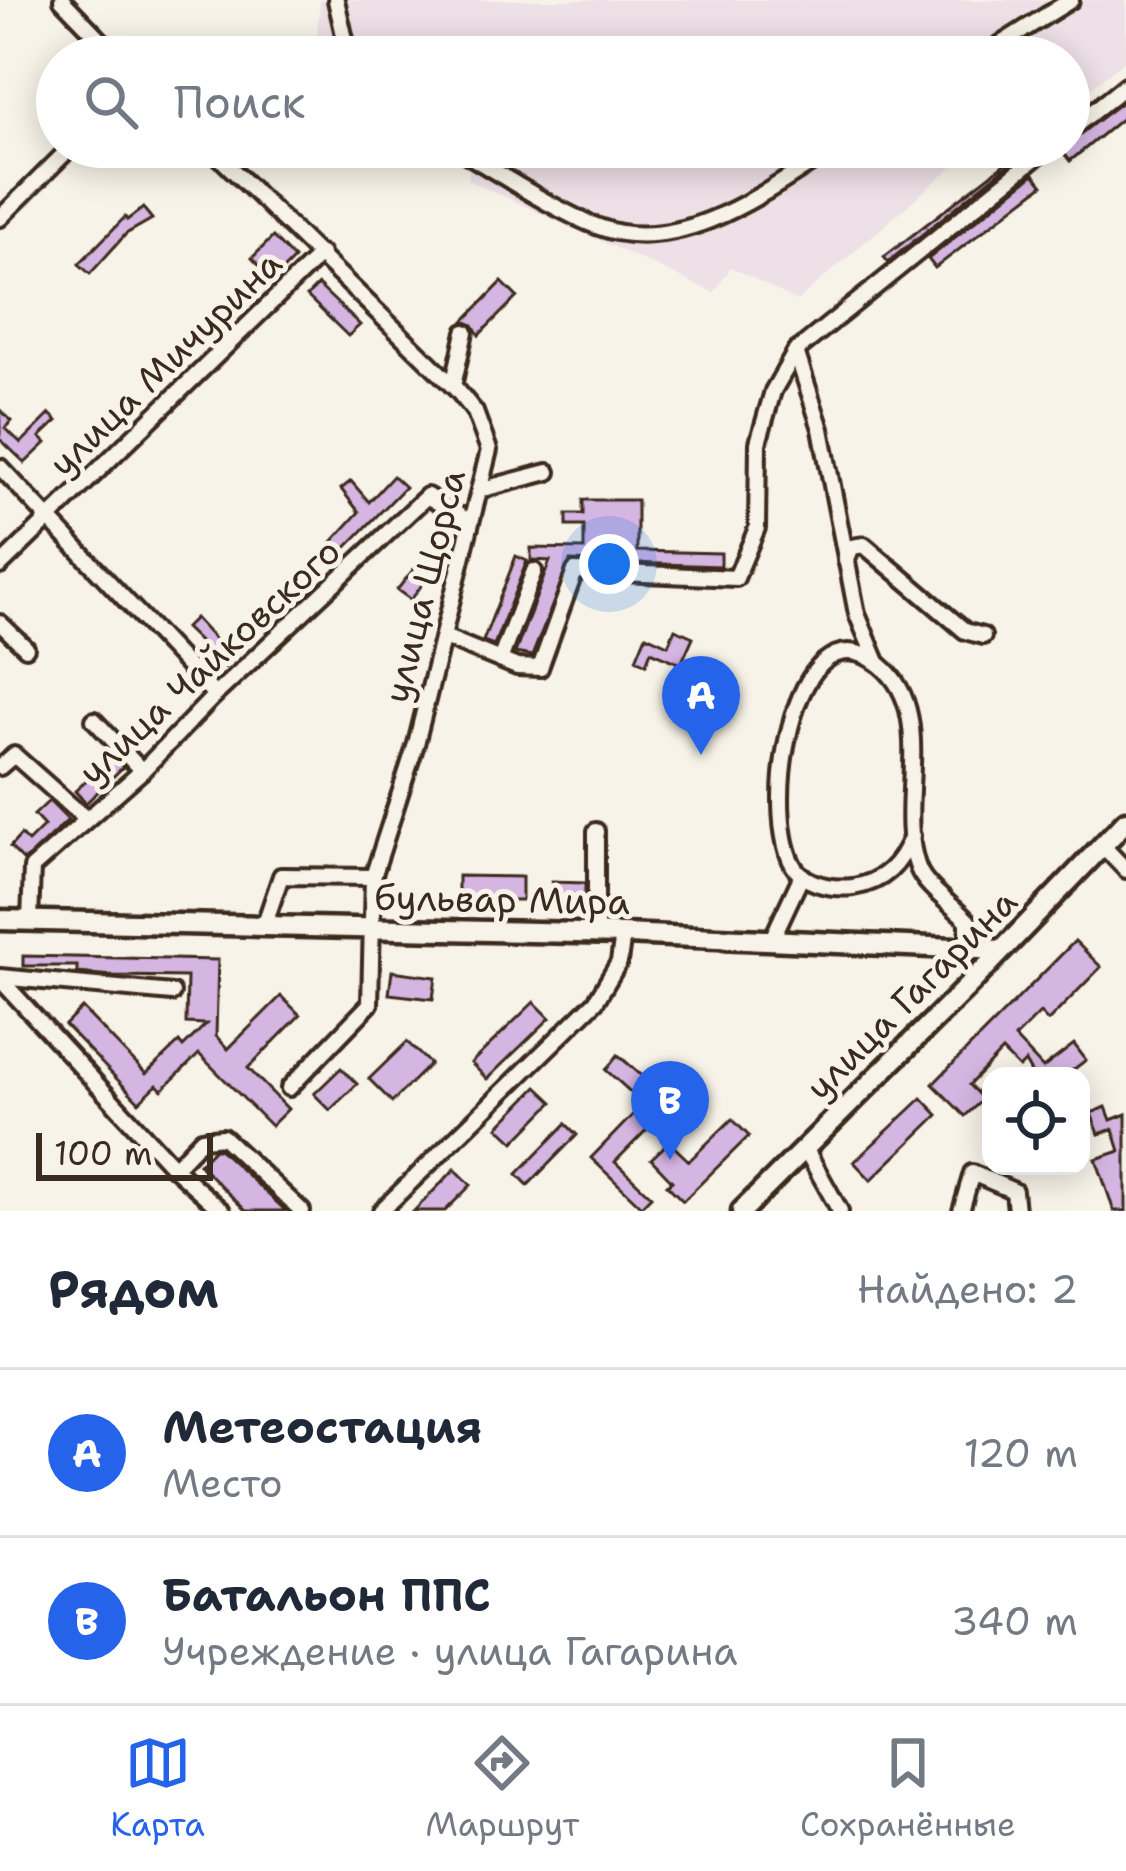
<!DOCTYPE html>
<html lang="ru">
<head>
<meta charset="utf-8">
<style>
	:root { --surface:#fff; --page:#f6f6f7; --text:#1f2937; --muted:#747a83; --line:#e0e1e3; --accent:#2563eb }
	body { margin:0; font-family:"Shantell Sans",sans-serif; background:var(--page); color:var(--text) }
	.controls { position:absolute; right:36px; bottom:36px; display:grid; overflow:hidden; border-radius:24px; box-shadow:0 6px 30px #0003 }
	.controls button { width:108px; height:108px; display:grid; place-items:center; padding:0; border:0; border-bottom:3px solid var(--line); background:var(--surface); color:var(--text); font:60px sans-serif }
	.scale { position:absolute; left:36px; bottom:30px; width:177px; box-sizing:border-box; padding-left:12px; border:6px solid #3b2a1e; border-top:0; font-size:33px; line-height:42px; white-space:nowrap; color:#3b2a1e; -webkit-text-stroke:9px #f7f3e8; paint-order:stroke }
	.you { position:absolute; left:609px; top:564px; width:42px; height:42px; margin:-30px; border:9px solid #fff; border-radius:50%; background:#1a73e8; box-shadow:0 0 0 18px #1a73e833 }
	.badge { display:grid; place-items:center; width:78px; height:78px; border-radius:50%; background:var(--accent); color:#fff; font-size:39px; font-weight:700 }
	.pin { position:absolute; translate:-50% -99px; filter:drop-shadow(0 3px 6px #0008) }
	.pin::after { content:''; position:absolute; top:63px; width:42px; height:36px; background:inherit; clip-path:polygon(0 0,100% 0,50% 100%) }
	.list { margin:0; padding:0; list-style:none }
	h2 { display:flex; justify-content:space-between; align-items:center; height:156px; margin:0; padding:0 48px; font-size:51px }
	h2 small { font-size:39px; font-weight:400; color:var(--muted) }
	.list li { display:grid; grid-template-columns:78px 1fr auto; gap:36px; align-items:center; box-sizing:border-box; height:168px; padding:0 48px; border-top:3px solid var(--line) }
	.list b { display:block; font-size:45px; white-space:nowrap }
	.list p { margin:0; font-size:39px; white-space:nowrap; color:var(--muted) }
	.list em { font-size:39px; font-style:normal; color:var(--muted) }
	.icon { flex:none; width:66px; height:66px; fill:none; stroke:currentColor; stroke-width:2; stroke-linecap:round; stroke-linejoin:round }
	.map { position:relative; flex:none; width:1126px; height:1211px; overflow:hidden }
	.search { position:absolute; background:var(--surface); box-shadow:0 6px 30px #0003; left:36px; right:36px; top:36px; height:132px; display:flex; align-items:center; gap:30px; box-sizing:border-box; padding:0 42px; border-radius:66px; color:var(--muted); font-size:45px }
	.sheet { height:492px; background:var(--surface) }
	nav { display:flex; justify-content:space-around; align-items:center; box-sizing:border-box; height:168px; border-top:3px solid var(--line); background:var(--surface); font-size:33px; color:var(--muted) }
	nav a { display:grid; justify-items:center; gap:6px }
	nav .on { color:var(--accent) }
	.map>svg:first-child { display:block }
</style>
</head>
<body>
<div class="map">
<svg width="1126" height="1211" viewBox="0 0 1126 1211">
	<rect width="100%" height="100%" fill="#f7f3e8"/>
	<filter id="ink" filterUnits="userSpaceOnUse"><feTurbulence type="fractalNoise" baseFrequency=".00833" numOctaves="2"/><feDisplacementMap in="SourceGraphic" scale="24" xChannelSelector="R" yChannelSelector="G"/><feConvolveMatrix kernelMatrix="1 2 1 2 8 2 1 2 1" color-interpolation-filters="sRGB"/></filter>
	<g filter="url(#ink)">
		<!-- built -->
		<g fill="#ede0e6">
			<polygon points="320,0 1126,0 1126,59 1069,106 1069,57 315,57"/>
			<polygon points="439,147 975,147 797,301 731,267 714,293 468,180 470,164"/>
		</g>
		<!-- building -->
		<g fill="#d5b5e2" stroke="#3b2a1e" stroke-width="3">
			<polygon points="1126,99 1126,115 1070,161 1063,152 1069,142"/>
			<polygon points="1025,148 1027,150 888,262 884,257"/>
			<polygon points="1034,174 1043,185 935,268 928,259"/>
			<polygon points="143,208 152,219 126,234 90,274 79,264 125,217 127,220"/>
			<polygon points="273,237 294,259 273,280 252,258"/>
			<polygon points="502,282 517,297 479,335 473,325 464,321"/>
			<polygon points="318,285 360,325 348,336 307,296"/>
			<polygon points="0,410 12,421 5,428 21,443 50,414 57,421 40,437 46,443 25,463 0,439"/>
			<polygon points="393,476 405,487 332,562 322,553 359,512 341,489 351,481 369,502"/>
			<polygon points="583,500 637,500 637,551 721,553 721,566 570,561 532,656 515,653 550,561 531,560 531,548 584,549 584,526 567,526 567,514 583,514"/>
			<polygon points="424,556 445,570 440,578 431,572 411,600 397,590"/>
			<polygon points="516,556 527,561 494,645 483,641"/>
			<polygon points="195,618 226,652 238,637 245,643 225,667 185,628"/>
			<polygon points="675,629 693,637 681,664 651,651 646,664 636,659 646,635 668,645"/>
			<polygon points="113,757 123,767 86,803 75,791 88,779 83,774 95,763 101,769"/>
			<polygon points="49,801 68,820 24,861 10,847 21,835 28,842 44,826 34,815"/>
			<polygon points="458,876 522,877 522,900 458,900"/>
			<polygon points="552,882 585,883 585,905 551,904"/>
			<polygon points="1075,941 1101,967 1048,1021 1040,1013 1015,1038 1043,1068 1074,1044 1086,1060 1065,1076 1033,1076 1025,1062 1019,1068 1002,1051 969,1085 983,1099 965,1116 933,1084"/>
			<polygon points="23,956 218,960 216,1036 228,1049 281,996 300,1015 248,1068 288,1109 271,1126 199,1054 162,1090 157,1085 139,1102 65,1025 82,1008 146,1074 179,1042 183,1047 206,1024 186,1023 187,977 114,976 77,973 77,966 23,966"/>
			<polygon points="392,971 436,977 433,999 389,994"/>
			<polygon points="534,1002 550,1018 487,1079 471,1063"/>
			<polygon points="407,1042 430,1064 392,1102 369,1079"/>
			<polygon points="618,1055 648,1081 635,1096 606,1070"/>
			<polygon points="341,1068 357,1084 330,1110 314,1094"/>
			<polygon points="537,1087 553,1102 514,1142 498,1127"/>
			<polygon points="922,1098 938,1115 871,1180 854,1162"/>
			<polygon points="645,1102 660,1116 615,1162 651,1196 641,1206 591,1158"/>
			<polygon points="1106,1107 1111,1120 1126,1114 1126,1211 1114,1211 1096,1159 1120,1151 1113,1129 1099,1134 1091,1113"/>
			<polygon points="732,1119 749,1136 683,1201 667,1185 672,1181 651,1159 669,1142 689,1161"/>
			<polygon points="566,1124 577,1135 528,1185 517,1174"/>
			<polygon points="214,1149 219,1149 286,1211 246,1211 199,1164"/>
			<polygon points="455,1169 471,1185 445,1211 414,1211"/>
		</g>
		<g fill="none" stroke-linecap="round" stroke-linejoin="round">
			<defs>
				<g id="minor">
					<polyline points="62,0 117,57"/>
					<polyline points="336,0 349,57"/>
					<polyline points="980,57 1071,0"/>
					<polyline points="1069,131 1126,85"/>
					<polyline points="209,147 457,390 475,412 489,450 416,744 373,877 370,1004 289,1088"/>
					<path d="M 454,147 C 496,171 555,211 599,227 C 682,258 771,188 836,147"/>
					<polyline points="0,218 71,147"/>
					<polyline points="796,351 821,429 857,614 877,662"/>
					<polyline points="453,386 465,332"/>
					<polyline points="0,467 215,695"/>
					<polyline points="479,490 548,472"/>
					<polyline points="846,561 852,547 864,545 965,631 983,636"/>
					<polyline points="0,566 321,254"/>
					<polyline points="0,623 26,648"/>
					<polyline points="444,637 517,667 540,668 575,571 736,578 757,528 758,443 773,391 796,351 1049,147"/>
					<polyline points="500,660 534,571"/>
					<polyline points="94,720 142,771"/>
					<polyline points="0,767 14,755 85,818"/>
					<path d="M 912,836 C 900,865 884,882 853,887 C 835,889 814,886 800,874 C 756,833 791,594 880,665 C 939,713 894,805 918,868 C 925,887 954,906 968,921 L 968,946"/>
					<polyline points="1103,846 1126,870"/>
					<polyline points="30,920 32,868 142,771 215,695 427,496 470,522"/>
					<polyline points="264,926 281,876 373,877"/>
					<polyline points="596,934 596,831"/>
					<polyline points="772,939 802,875"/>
					<polyline points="0,977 172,993"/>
					<polyline points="0,979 174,1168 222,1211"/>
					<polyline points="805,1148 840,1211"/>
					<polyline points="174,1168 202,1139 223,1137 302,1211"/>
					<polyline points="381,1211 596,1001 619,962 623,934"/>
					<polyline points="961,1211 972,1173 1014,1191 1016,1211"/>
				</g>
				<g id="major">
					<polyline points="0,920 623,934 1002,950"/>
					<polyline points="742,1211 968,986 1126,821"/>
				</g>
			</defs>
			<!-- minor casing -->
			<use href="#minor" stroke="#3b2a1e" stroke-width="22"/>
			<!-- major casing -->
			<use href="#major" stroke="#3b2a1e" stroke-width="27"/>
			<!-- minor -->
			<use href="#minor" stroke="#f7f3e8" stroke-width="14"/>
			<!-- major -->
			<use href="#major" stroke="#f7f3e8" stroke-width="18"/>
		</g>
	</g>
	<g text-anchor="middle" stroke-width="10" stroke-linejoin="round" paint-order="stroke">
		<!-- street labels -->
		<g font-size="36" fill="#3b2a1e" stroke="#f7f3e8">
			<text transform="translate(165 363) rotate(-44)" y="13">улица Мичурина</text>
			<text transform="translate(424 586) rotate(-76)" y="13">улица Щорса</text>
			<text transform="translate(209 661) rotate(-43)" y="13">улица Чайковского</text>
			<text transform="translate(502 899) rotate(1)" y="13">бульвар Мира</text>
			<text transform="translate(911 994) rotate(-45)" y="13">улица Гагарина</text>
		</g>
	</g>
</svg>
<div class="controls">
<button><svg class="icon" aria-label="locate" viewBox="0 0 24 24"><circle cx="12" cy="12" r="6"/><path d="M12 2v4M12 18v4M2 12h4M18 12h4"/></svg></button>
</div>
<div class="scale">100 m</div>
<div class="you"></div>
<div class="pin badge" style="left:701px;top:755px">A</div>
<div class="pin badge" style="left:670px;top:1160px">B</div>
<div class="search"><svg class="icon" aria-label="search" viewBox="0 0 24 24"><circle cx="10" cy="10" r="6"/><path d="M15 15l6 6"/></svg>Поиск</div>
</div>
<section class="sheet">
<h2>Рядом<small>Найдено: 2</small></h2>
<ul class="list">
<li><span class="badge">A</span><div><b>Метеостация</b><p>Место</p></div><em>120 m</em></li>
<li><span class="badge">B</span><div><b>Батальон ППС</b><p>Учреждение · улица Гагарина</p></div><em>340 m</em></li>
</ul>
</section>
<nav>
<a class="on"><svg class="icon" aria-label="map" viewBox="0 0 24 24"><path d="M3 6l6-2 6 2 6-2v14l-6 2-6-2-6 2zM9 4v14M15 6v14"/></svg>Карта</a>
<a><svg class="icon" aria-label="directions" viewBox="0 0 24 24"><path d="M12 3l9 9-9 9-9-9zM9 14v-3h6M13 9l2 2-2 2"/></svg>Маршрут</a>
<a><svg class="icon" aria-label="saved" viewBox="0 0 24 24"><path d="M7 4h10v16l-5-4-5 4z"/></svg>Сохранённые</a>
</nav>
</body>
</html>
